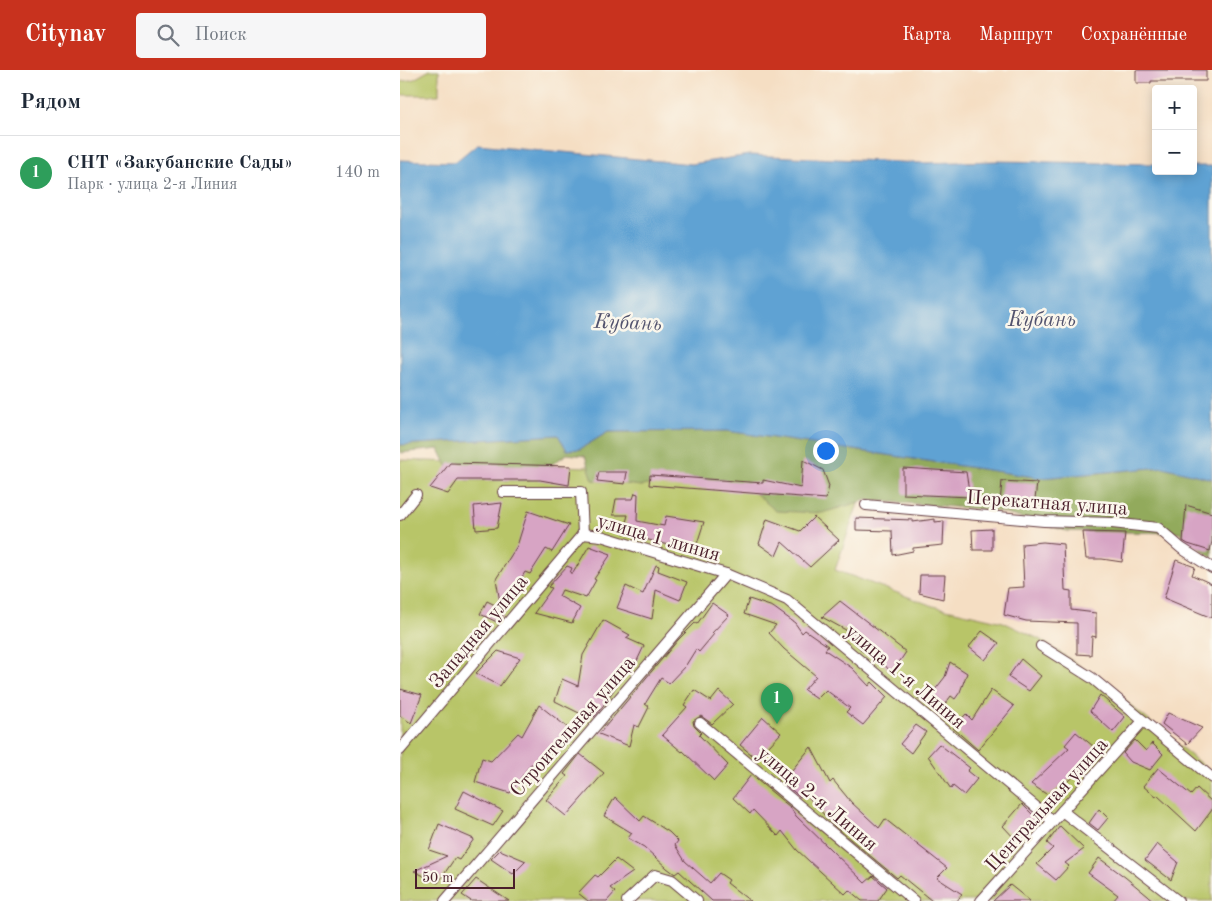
<!DOCTYPE html>
<html lang="ru">
<head>
<meta charset="utf-8">
<style>
	:root { --surface:#fff; --page:#f6f6f7; --text:#1f2937; --muted:#747a83; --line:#e0e1e3; --accent:#c8321e }
	body { margin:0; font-family:"Old Standard TT",serif; background:var(--page); color:var(--text) }
	.controls { position:absolute; right:15px; top:15px; display:grid; overflow:hidden; border-radius:5px; box-shadow:0 2px 12px #0003 }
	.controls button { width:45px; height:45px; display:grid; place-items:center; padding:0; border:0; border-bottom:1px solid var(--line); background:var(--surface); color:var(--text); font:25px sans-serif }
	.scale { position:absolute; left:15px; bottom:12px; width:100px; box-sizing:border-box; padding-left:5px; border:2px solid #4a1f2b; border-top:0; font-size:14px; line-height:18px; white-space:nowrap; color:#4a1f2b; -webkit-text-stroke:4px #fbf7ec; paint-order:stroke }
	.you { position:absolute; left:425px; top:380px; width:18px; height:18px; margin:-12px; border:4px solid #fff; border-radius:50%; background:#1a73e8; box-shadow:0 0 0 8px #1a73e833 }
	.badge { display:grid; place-items:center; width:32px; height:32px; border-radius:50%; background:var(--accent); color:#fff; font-size:16px; font-weight:700 }
	.pin { position:absolute; translate:-50% -41px; filter:drop-shadow(0 1px 2px #0008) }
	.pin::after { content:''; position:absolute; top:26px; width:18px; height:15px; background:inherit; clip-path:polygon(0 0,100% 0,50% 100%) }
	.list { margin:0; padding:0; list-style:none }
	h2 { display:flex; justify-content:space-between; align-items:center; height:65px; margin:0; padding:0 20px; font-size:21px }
	h2 small { font-size:16px; font-weight:400; color:var(--muted) }
	.list li { display:grid; grid-template-columns:32px 1fr auto; gap:15px; align-items:center; box-sizing:border-box; height:75px; padding:0 20px; border-top:1px solid var(--line) }
	.list b { display:block; font-size:19px; white-space:nowrap }
	.list p { margin:0; font-size:16px; white-space:nowrap; color:var(--muted) }
	.list em { font-size:16px; font-style:normal; color:var(--muted) }
	.icon { flex:none; width:28px; height:28px; fill:none; stroke:currentColor; stroke-width:2; stroke-linecap:round; stroke-linejoin:round }
	.map { position:relative; flex:none; width:812px; height:831px; overflow:hidden }
	header { display:flex; align-items:center; gap:30px; box-sizing:border-box; height:70px; padding:0 25px; background:var(--accent); color:#fff }
	header strong { font-size:24px }
	nav { display:flex; gap:28px; margin-inline-start:auto; font-size:18px }
	.search { width:350px; height:45px; background:var(--page); display:flex; align-items:center; gap:12px; box-sizing:border-box; padding:0 18px; border-radius:5px; color:var(--muted); font-size:19px }
	main { display:flex }
	aside { flex:1; background:var(--surface) }
	.map>svg:first-child { display:block }
</style>
</head>
<body>
<header>
<strong>Citynav</strong>
<div class="search"><svg class="icon" aria-label="search" viewBox="0 0 24 24"><circle cx="10" cy="10" r="6"/><path d="M15 15l6 6"/></svg>Поиск</div>
<nav><a>Карта</a><a>Маршрут</a><a>Сохранённые</a></nav>
</header>
<main>
<aside>
<h2>Рядом<small></small></h2>
<ul class="list">
<li><span class="badge" style="background:#2e9e5b">1</span><div><b>СНТ «Закубанские Сады»</b><p>Парк · улица 2-я Линия</p></div><em>140 m</em></li>
</ul>
</aside>
<div class="map">
<svg width="812" height="831" viewBox="0 0 812 831">
	<rect width="100%" height="100%" fill="#fbf7ec"/>
	<filter id="ink" filterUnits="userSpaceOnUse"><feTurbulence type="fractalNoise" baseFrequency=".02" numOctaves="2"/><feDisplacementMap in="SourceGraphic" scale="10" xChannelSelector="R" yChannelSelector="G"/><feConvolveMatrix kernelMatrix="1 2 1 2 8 2 1 2 1" color-interpolation-filters="sRGB"/></filter>
	<filter id="wash" filterUnits="userSpaceOnUse"><feTurbulence type="fractalNoise" baseFrequency=".0096" numOctaves="4" result="noise"/><feDisplacementMap in="SourceGraphic" scale="20" xChannelSelector="R" yChannelSelector="G"/><feGaussianBlur stdDeviation="1.12" result="paint"/><feColorMatrix in="noise" values="0 0 0 0 0 0 0 0 0 0 0 0 0 0 0 0 0 1.4 0 .05"/><feComposite in="paint" operator="in"/></filter>
	<g filter="url(#wash)">
		<rect width="100%" height="100%" fill="#f5dec3"/>
		<!-- green -->
		<g fill="#b8c567" stroke="#817249">
			<polygon points="30,0 39,0 39,25 0,25 0,12 14,9"/>
			<polygon points="0,390 216,398 462,422 435,500 533,536 603,552 639,569 694,605 812,703 812,831 0,831"/>
		</g>
		<!-- forest -->
		<polygon fill="#92aa5c" stroke="#6e6444" points="327,361 641,408 763,397 812,409 812,488 780,463 667,461 592,440 466,430 422,443 376,441 355,423 325,410 293,408 241,416 193,410 185,386 167,384 129,410 66,410 47,396 39,379 0,383 0,375 158,365 167,380 180,379 208,362"/>
		<!-- water -->
		<polygon fill="#5ea2d3" stroke="#54607f" points="77,74 292,94 349,85 522,93 597,91 756,94 756,101 793,101 793,96 812,96 812,409 763,397 641,408 327,361 208,362 180,379 167,380 158,365 0,375 0,90 55,92"/>
		<g id="blocks">
			<!-- building -->
			<g fill="#d7a4c4">
				<polygon points="736,0 806,0 806,11 751,11 751,13 736,13"/>
				<polygon points="403,390 423,400 429,416 426,429 249,415 250,405 363,413 363,410 401,418"/>
				<polygon points="50,393 171,396 169,415 140,410 58,410 48,424 30,418"/>
				<polygon points="503,398 566,402 570,427 503,424"/>
				<polygon points="199,402 227,402 225,414 197,411"/>
				<polygon points="602,411 637,413 634,438 600,433"/>
				<polygon points="235,423 238,424 237,451 264,456 266,446 304,452 295,480 260,473 223,463 228,445 213,445 216,429 233,429"/>
				<polygon points="102,433 97,458 76,460 74,436"/>
				<polygon points="786,435 812,443 812,471 810,481 788,474 783,471"/>
				<polygon points="128,441 169,455 152,482 146,479 130,504 125,502 103,539 105,540 99,553 80,544 87,531 101,538 96,509 117,476"/>
				<polygon points="414,447 439,470 410,497 382,472 376,486 359,474 367,449 400,461"/>
				<polygon points="456,448 513,450 513,452 535,449 535,452 544,451 543,475 513,478 513,481 493,485 492,461 456,460"/>
				<polygon points="592,459 592,480 573,480 572,460"/>
				<polygon points="683,462 725,463 722,492 702,489 686,489"/>
				<polygon points="643,472 663,474 665,520 671,521 671,540 696,543 696,567 692,566 691,585 677,584 677,553 626,551 604,545 608,518 624,517 622,474"/>
				<polygon points="189,476 211,484 194,509 196,510 186,528 162,520 159,526 180,538 172,553 134,543 152,518 148,517 167,496 172,498 170,503 173,503"/>
				<polygon points="776,490 795,497 792,505 812,514 812,548 764,528"/>
				<polygon points="256,495 259,496 258,501 287,512 280,530 256,520 252,549 217,538 226,516 243,524"/>
				<polygon points="520,505 545,505 543,529 519,523"/>
				<polygon points="349,529 373,537 395,553 402,563 405,560 428,576 425,580 452,598 469,616 472,612 487,627 463,655 446,642 450,638 426,620 417,629 404,620 416,606 384,579 369,563 376,555 344,544"/>
				<polygon points="440,531 506,582 492,603 469,578 463,582 450,567 453,564 422,547"/>
				<polygon points="312,533 329,545 312,563 314,564 299,582 296,579 286,595 269,613 261,608 245,634 249,637 239,657 234,655 229,676 199,664 278,570 295,553 297,554"/>
				<polygon points="203,550 230,565 226,568 244,576 236,593 233,591 203,636 194,647 190,642 187,647 155,631 162,609 178,616 183,585"/>
				<polygon points="582,561 599,573 585,590 569,577"/>
				<polygon points="98,581 120,588 100,616 76,603"/>
				<polygon points="621,589 641,606 629,621 608,607"/>
				<polygon points="550,592 567,603 560,622 555,629 551,626 539,642 518,628 530,618 534,621 545,607"/>
				<polygon points="0,619 22,625 11,653 0,646"/>
				<polygon points="294,620 311,631 319,621 333,634 312,654 301,646 293,651 294,656 301,663 299,665 328,695 314,711 283,681 282,682 262,665 287,637 284,635"/>
				<polygon points="591,620 614,636 578,680 553,658 566,644 572,650"/>
				<polygon points="700,625 725,647 713,662 690,641"/>
				<polygon points="139,635 172,661 160,676 157,674 139,697 131,694 110,723 75,712 82,688 91,691 118,663 122,666"/>
				<polygon points="768,643 802,658 787,674 762,654"/>
				<polygon points="363,647 381,663 357,689 340,675"/>
				<polygon points="516,655 526,662 511,683 500,674"/>
				<polygon points="676,662 699,681 689,694 649,726 631,714 669,678 665,675"/>
				<polygon points="735,670 746,681 752,673 763,684 750,700 731,692 723,683"/>
				<polygon points="539,674 570,698 567,701 577,709 564,725 553,716 551,719 528,686"/>
				<polygon points="411,677 430,713 433,710 451,732 479,758 485,749 547,798 537,808 562,824 557,831 532,831 500,805 497,808 433,755 405,723 400,727 382,712"/>
				<polygon points="180,684 204,703 166,746 146,730 167,706 164,704"/>
				<polygon points="758,698 791,725 797,718 812,732 812,740 796,761 757,725 756,727 743,716"/>
				<polygon points="351,705 390,737 396,746 465,813 473,806 487,818 478,831 462,831 449,820 445,824 397,780 382,761 378,766 353,740 350,744 333,728"/>
				<polygon points="64,721 103,741 93,756 55,739"/>
				<polygon points="215,727 240,751 244,746 269,762 278,771 275,775 285,791 310,813 319,803 329,810 327,813 350,831 312,831 279,801 275,804 267,798 244,777 228,768 232,763 204,746"/>
				<polygon points="622,734 638,750 616,770 603,756"/>
				<polygon points="699,739 708,748 698,760 689,753"/>
				<polygon points="39,754 74,769 59,790 55,788 38,813 14,801 47,786 29,780"/>
				<polygon points="660,756 684,779 665,793 669,796 656,810 637,794 653,778 647,773"/>
				<polygon points="757,774 778,792 771,810 745,790"/>
				<polygon points="100,780 126,791 113,804 91,789"/>
				<polygon points="699,788 725,807 754,831 713,831 718,825 688,803"/>
				<polygon points="216,789 233,802 210,818 215,822 207,831 188,831 178,823 195,805 198,807"/>
				<polygon points="76,809 109,831 71,831 62,825"/>
				<polygon points="610,815 630,831 593,831"/>
			</g>
		</g>
	</g>
	<g filter="url(#ink)">
		<use href="#blocks" fill-opacity="0" stroke="#643c42" stroke-width="1"/>
		<g fill="none" stroke-linecap="round" stroke-linejoin="round">
			<defs>
				<g id="minor">
					<polyline points="103,422 181,422 183,464"/>
					<polyline points="466,435 644,451 712,453 758,458 781,478 812,498"/>
					<polyline points="0,445 16,425"/>
					<polyline points="183,464 201,466 326,504 387,530 653,751"/>
					<polyline points="641,576 692,608 812,708"/>
					<polyline points="300,653 514,831"/>
					<polyline points="0,680 183,464"/>
					<polyline points="662,741 778,831"/>
					<polyline points="45,831 326,504"/>
					<polyline points="227,831 255,805 272,810 297,831"/>
					<polyline points="581,831 743,651"/>
				</g>
			</defs>
			<!-- minor casing -->
			<use href="#minor" stroke="#643c42" stroke-width="12"/>
			<!-- minor -->
			<use href="#minor" stroke="#fff" stroke-width="10"/>
		</g>
	</g>
	<g text-anchor="middle" stroke-width="5" stroke-linejoin="round" paint-order="stroke">
		<!-- street labels -->
		<g font-size="20" fill="#4a1f2b" stroke="#fbf7ec">
			<text transform="translate(647 432) rotate(4)" y="7">Перекатная улица</text>
			<text transform="translate(259 467) rotate(16)" y="7">улица 1 линия</text>
			<text transform="translate(78 561) rotate(-50)" y="7">Западная улица</text>
			<text transform="translate(506 606) rotate(40)" y="7">улица 1-я Линия</text>
			<text transform="translate(172 656) rotate(-49)" y="7">Строительная улица</text>
			<text transform="translate(418 728) rotate(40)" y="7">улица 2-я Линия</text>
			<text transform="translate(646 734) rotate(-48)" y="7">Центральная улица</text>
		</g>
		<!-- water labels -->
		<g font-size="21" font-style="italic" fill="#52536e" stroke="#fbf7ec">
			<text x="642" y="256">Кубань</text>
			<text transform="translate(228 252) rotate(2)" y="7">Кубань</text>
		</g>
	</g>
</svg>
<div class="controls">
<button>+</button>
<button>−</button>
</div>
<div class="scale">50 m</div>
<div class="you"></div>
<div class="pin badge" style="left:377px;top:654px;background:#2e9e5b">1</div>
</div>
</main>
</body>
</html>
